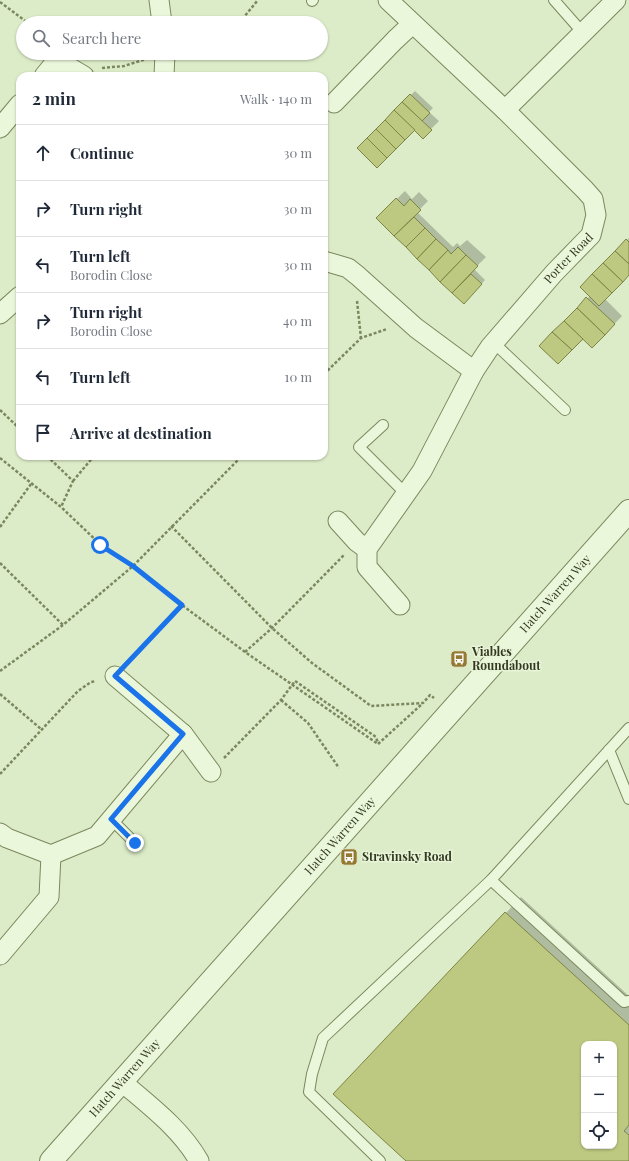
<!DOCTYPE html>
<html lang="en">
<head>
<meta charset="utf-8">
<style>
	:root { --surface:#fff; --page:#f6f6f7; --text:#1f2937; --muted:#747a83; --line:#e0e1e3 }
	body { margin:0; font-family:"Playfair Display",serif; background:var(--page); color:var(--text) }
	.controls { position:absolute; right:12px; bottom:12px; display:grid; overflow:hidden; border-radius:8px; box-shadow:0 1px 3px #0004 }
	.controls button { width:36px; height:36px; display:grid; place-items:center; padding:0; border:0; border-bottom:1px solid var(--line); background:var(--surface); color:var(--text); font:20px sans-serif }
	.stop { position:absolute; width:12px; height:12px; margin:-9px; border:3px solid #1a73e8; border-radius:50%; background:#fff }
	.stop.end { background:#1a73e8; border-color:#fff; box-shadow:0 1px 4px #0008 }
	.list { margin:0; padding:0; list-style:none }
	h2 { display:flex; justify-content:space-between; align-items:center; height:52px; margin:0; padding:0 16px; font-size:17px }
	h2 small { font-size:13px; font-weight:400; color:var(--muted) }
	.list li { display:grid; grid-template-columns:26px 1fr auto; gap:12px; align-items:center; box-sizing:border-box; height:56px; padding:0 16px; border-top:1px solid var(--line) }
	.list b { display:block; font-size:15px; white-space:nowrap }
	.list p { margin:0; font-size:13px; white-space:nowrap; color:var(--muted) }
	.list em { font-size:13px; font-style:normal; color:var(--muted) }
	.icon { flex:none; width:22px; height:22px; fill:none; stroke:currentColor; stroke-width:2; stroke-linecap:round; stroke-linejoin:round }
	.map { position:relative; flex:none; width:629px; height:1161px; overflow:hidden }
	.search { position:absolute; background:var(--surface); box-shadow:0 1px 3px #0004; left:16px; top:16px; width:312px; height:44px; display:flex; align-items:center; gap:10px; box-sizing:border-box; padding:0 14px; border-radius:22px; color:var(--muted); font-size:15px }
	.panel { position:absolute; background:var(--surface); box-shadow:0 1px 3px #0004; left:16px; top:72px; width:312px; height:388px; border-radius:12px }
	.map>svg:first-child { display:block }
</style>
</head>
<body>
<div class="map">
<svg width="629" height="1161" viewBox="0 0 629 1161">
	<rect width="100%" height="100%" fill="#dcecc8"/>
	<!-- shadow -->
	<g fill="#0003" fill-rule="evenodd">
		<polygon points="415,91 433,108 429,112 439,121 423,137 414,129 358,148"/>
		<polygon points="405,191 412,199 419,192 428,201 417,212 453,247 457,243 460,246 467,240 486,257 474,269 485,280 468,299 453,292 377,218"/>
		<polygon points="629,238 629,274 605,299 622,316 600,339 583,338 566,319 590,296 581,287"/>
		<path d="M 521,897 L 629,996 L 629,1161 L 407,1161 L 335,1094 ZM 584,1044 L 614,1044 L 614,1146 L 584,1146 Z"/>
	</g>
	<!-- building -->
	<g fill="#bdc880" stroke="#7d8545" fill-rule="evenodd">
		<polygon points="410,94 430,113 422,121 402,102"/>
		<polygon points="402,102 432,130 423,139 394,110"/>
		<polygon points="394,110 415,130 405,140 385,120"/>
		<polygon points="385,120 405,140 396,149 376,129"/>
		<polygon points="376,129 396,149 387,158 367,138"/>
		<polygon points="367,138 387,158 377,168 357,148"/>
		<polygon points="396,198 404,206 410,199 421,210 394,236 376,218"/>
		<polygon points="414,217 425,228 406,247 394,236"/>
		<polygon points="425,228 436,239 417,259 406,247"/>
		<polygon points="436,239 448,250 429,270 417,259"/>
		<polygon points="626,239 629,242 629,264 615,251"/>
		<polygon points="458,247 466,255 440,282 429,270 448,250 451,254"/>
		<polygon points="615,251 629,264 629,275 623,282 603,263"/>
		<polygon points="466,255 478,266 452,293 440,282"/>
		<polygon points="603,263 623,282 612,293 592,274"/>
		<polygon points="471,274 482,284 464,304 452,293"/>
		<polygon points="592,274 612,293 599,306 580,287"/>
		<polygon points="586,297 615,324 605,335 577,308"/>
		<polygon points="577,308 605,335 592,348 564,321"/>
		<polygon points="564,321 583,339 572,350 552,332"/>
		<polygon points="552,332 572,350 558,364 539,346"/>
		<path d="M 505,912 L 629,1025 L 629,1125 L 624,1131 L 629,1135 L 629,1161 L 406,1161 L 333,1094 ZM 584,1044 L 614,1044 L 614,1146 L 584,1146 Z"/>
	</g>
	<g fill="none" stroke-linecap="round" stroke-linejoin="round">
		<defs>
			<g id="service">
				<polyline points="554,0 583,33"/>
				<polyline points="312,1 313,0"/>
				<polyline points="494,343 565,410"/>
				<polyline points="383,425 359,447 406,494"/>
				<polyline points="629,728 491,880 624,1002 629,1001"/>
				<polyline points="609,750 629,799"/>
				<polyline points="111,819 135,843"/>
				<polyline points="380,1161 309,1092 312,1074 323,1038 491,880"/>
			</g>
			<g id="minor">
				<polyline points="159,0 162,23"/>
				<polyline points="44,76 57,60 84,76"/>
				<polyline points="164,76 165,53"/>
				<polyline points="334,103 395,40 412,24"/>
				<polyline points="505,110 616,0"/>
				<polyline points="0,128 20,104"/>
				<polyline points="324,261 348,268 358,276 416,328 474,371"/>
				<polyline points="0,314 20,296"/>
				<path id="s1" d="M 338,521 L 357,542 L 367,549 L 422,471 L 474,371 L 490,347 L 554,273 L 591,235 L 596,215 L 593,199 L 585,190 L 505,110 L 388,0"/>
				<polyline points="367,549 367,567 400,605"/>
				<polyline points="183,734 211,772"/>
				<polyline points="0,833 7,838 51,855 97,836 183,734 115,676"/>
				<polyline points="0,955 49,897 51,855"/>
				<path d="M 122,1082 C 150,1106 181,1129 199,1161"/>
			</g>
			<g id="tertiary">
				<path id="s2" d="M 51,1161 L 629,511"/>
			</g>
		</defs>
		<!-- service casing -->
		<use href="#service" stroke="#7c875e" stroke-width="12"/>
		<!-- minor casing -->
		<use href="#minor" stroke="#7c875e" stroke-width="21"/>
		<!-- tertiary casing -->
		<use href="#tertiary" stroke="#7c875e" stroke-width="24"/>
		<!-- path -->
		<g stroke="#7c875e" stroke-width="2.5" stroke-dasharray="3 2" stroke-linecap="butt">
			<polyline points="0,2 28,23"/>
			<polyline points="239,23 258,0"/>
			<polyline points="102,68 124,66 143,60 144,57"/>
			<polyline points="357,301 361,338"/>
			<polyline points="324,374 361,338 387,329"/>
			<polyline points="0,410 20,429"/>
			<polyline points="47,456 73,481 61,507"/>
			<polyline points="0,458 61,507 101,545 133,566 182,605 245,652 378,744"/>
			<polyline points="73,481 94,456"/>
			<polyline points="171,526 272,628 312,663 371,706 423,703 430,695 434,698"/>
			<polyline points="0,527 31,484"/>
			<polyline points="0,563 63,625"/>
			<polyline points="245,652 272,628 344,555"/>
			<polyline points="129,662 181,605"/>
			<polyline points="0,671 63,625 133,566 242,456"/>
			<polyline points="0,694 41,729"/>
			<polyline points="281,700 308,723 339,768"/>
			<polyline points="378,744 422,704"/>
			<polyline points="224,758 281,700 295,681 376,737 378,743"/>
			<polyline points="0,774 78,691 91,682 96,681"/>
		</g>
		<!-- service -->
		<use href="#service" stroke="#ebf7db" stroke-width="10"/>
		<!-- minor -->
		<use href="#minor" stroke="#ebf7db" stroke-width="19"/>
		<!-- tertiary -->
		<use href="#tertiary" stroke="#ebf7db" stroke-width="22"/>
	</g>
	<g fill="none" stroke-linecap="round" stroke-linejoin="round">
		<!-- route -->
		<polyline stroke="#1a73e8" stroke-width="5" points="100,545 133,566 182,605 115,676 183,734 111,819 135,843"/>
	</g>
	<!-- icons -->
	<defs>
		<symbol id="bus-square" viewBox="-11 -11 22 22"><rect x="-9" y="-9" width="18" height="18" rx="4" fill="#937931" stroke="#e7f4d7"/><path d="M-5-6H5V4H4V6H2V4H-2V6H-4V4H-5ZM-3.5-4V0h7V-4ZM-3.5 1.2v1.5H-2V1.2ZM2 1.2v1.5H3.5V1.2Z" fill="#fff"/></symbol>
	</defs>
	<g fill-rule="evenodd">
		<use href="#bus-square" x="449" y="649" width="20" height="20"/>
		<use href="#bus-square" x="339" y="847" width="20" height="20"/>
	</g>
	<g text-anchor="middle" stroke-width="3" stroke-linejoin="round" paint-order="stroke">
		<!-- street labels -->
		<g font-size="12" fill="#333921" stroke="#e7f4d7">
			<text dy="4" stroke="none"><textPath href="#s1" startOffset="396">Porter Road</textPath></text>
			<text dy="4" stroke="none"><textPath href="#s2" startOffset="759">Hatch Warren Way</textPath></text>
			<text dy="4" stroke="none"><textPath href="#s2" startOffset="435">Hatch Warren Way</textPath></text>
			<text dy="4" stroke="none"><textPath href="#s2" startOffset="111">Hatch Warren Way</textPath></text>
		</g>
		<!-- poi labels -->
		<g font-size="12" font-weight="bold" fill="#333921" stroke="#e7f4d7" text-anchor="start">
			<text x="472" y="656">Viables<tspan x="472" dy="14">Roundabout</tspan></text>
			<text x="362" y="861">Stravinsky Road</text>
		</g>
	</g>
</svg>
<div class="controls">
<button>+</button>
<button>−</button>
<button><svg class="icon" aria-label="locate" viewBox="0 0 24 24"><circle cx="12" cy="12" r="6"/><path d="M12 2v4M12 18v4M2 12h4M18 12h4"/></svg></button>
</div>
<div class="stop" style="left:100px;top:545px"></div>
<div class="stop end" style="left:135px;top:843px"></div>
<div class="search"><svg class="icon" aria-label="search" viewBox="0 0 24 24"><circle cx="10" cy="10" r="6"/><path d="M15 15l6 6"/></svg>Search here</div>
<section class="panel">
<h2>2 min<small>Walk · 140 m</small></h2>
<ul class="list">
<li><svg class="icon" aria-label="ahead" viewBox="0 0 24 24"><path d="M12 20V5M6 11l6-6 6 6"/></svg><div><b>Continue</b></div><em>30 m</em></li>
<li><svg class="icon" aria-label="right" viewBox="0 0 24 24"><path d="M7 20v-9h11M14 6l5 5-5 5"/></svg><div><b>Turn right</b></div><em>30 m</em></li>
<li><svg class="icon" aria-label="left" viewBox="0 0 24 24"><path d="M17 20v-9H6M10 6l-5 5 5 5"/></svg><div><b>Turn left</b><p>Borodin Close</p></div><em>30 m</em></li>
<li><svg class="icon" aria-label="right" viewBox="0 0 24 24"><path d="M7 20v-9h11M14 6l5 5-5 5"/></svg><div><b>Turn right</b><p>Borodin Close</p></div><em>40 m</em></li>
<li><svg class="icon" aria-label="left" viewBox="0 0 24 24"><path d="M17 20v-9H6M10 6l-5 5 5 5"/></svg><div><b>Turn left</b></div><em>10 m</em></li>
<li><svg class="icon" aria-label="arrive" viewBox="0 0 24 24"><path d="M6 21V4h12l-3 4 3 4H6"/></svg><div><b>Arrive at destination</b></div></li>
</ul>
</section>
</div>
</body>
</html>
